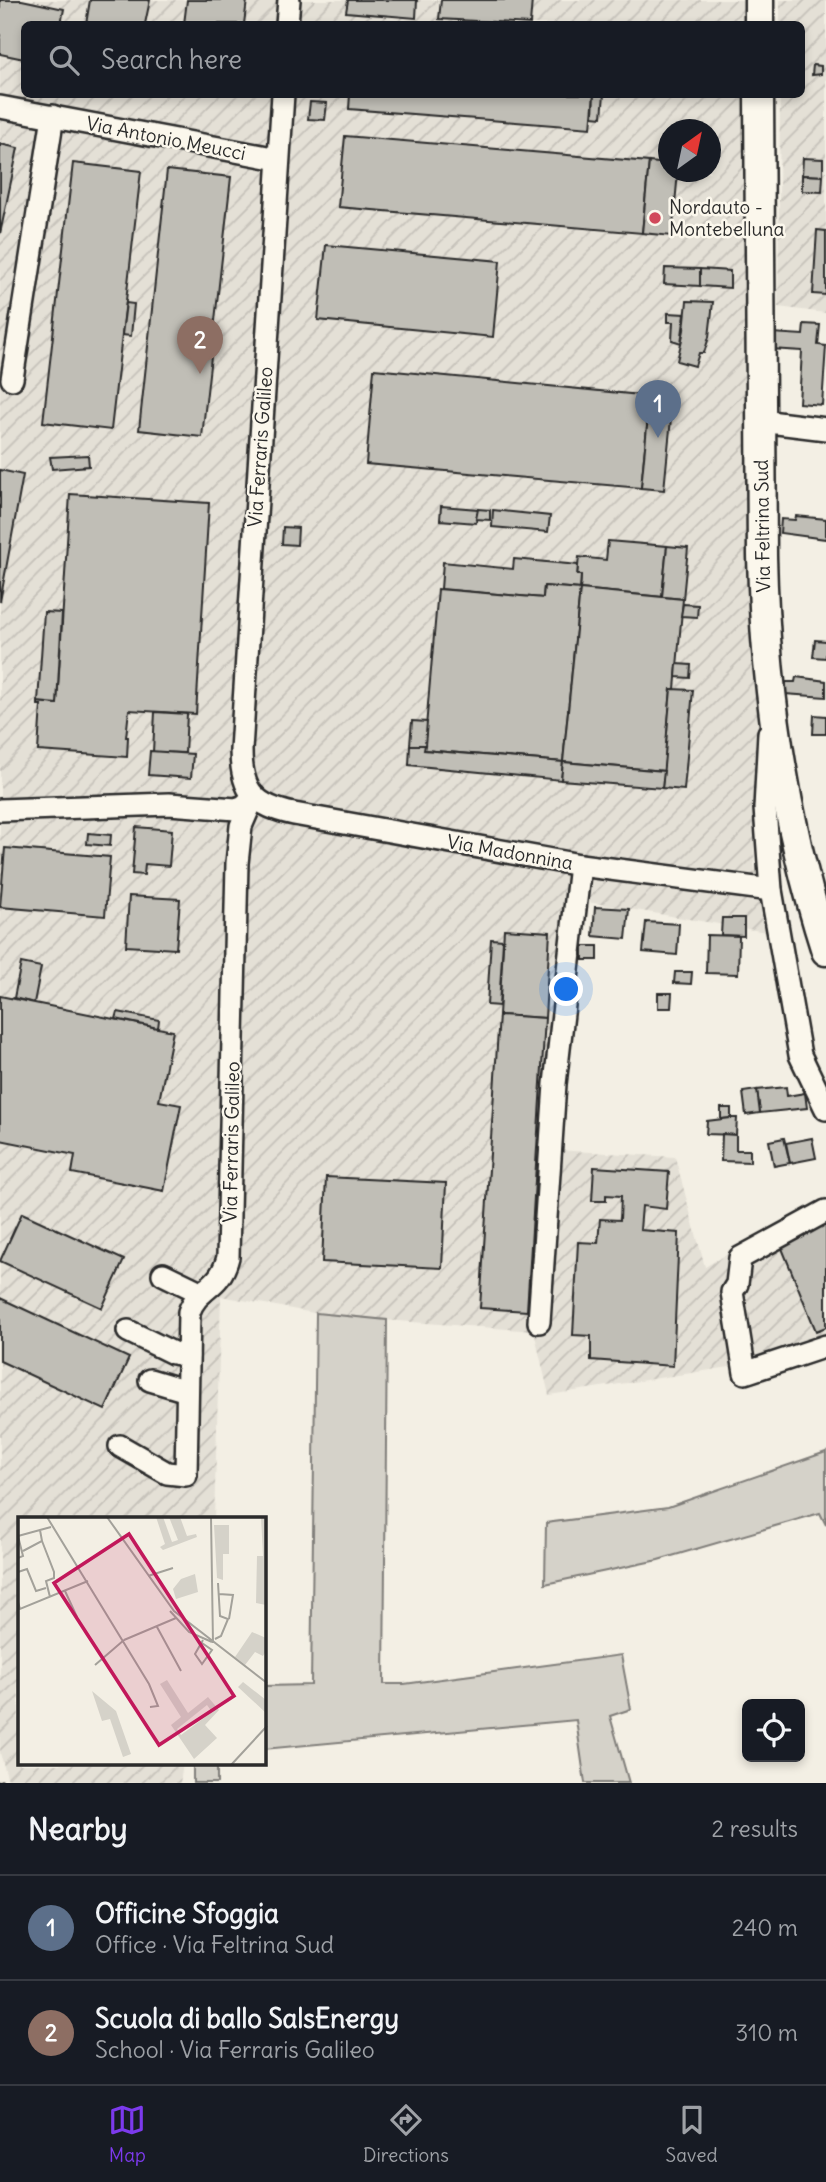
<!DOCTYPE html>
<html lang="en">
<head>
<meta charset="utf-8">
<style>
	:root { --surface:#171b24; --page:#20242c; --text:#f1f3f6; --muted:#9ea1a6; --line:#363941; --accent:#7c3aed }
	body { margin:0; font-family:Delius,sans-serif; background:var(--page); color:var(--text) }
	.controls { position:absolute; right:21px; bottom:21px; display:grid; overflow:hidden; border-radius:10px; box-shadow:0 4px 10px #0003 }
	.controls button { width:63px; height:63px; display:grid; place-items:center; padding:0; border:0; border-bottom:2px solid var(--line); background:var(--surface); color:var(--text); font:35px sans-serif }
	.compass { position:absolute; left:658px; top:119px; width:63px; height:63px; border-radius:50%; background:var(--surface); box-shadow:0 4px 10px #0003; rotate:33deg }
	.you { position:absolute; left:567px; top:990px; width:24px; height:24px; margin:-18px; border:5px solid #fff; border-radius:50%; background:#1a73e8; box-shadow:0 0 0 10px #1a73e833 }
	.badge { display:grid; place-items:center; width:46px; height:46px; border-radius:50%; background:var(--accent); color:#fff; font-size:23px; font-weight:700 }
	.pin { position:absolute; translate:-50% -58px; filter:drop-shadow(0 2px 4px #0008) }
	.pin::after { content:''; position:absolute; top:37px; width:24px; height:21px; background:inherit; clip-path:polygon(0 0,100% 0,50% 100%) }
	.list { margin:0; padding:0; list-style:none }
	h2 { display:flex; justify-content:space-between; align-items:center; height:91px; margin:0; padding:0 28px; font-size:30px }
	h2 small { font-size:23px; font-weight:400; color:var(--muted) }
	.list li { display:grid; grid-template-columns:46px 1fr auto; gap:21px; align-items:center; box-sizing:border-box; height:105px; padding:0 28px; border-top:2px solid var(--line) }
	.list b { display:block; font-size:26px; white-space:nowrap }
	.list p { margin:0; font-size:23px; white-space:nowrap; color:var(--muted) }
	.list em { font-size:23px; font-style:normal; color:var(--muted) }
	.icon { flex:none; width:38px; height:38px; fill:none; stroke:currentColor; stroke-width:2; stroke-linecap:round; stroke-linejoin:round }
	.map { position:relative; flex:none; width:826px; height:1783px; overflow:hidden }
	.search { position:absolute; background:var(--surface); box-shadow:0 4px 10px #0003; left:21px; right:21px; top:21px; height:77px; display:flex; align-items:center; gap:18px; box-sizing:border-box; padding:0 24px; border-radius:10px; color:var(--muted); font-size:26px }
	.sheet { height:301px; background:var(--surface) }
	nav { display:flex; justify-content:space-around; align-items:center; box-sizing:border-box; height:98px; border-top:2px solid var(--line); background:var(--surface); font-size:19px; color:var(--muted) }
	nav a { display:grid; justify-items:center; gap:4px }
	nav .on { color:var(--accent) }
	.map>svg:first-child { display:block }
</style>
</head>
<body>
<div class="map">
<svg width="826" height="1783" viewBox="0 0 826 1783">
	<defs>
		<pattern id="industrial-furrows" width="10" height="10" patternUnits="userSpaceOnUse" patternTransform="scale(1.75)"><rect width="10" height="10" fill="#e4e0d6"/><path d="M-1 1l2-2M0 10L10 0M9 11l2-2" fill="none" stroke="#c4c0b8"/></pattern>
	</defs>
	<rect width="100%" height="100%" fill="#f3efe4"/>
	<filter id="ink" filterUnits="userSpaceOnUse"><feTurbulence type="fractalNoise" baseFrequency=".0143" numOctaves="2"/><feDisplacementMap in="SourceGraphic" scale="14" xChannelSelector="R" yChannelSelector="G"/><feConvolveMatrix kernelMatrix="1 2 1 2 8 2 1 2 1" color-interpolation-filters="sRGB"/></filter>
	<g filter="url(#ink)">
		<!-- industrial -->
		<g fill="url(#industrial-furrows)" fill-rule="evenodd">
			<path d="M 0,0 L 748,0 L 748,24 L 24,24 L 24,94 L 748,95 L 745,332 L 747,493 L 751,637 L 761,740 L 757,764 L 754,862 L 766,932 L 582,901 L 556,1150 L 675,1157 L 705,1267 L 826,1196 L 826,1337 L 749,1364 L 549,1395 L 534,1331 L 330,1316 L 221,1296 L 214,1519 L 19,1519 L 19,1764 L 183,1764 L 180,1783 L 9,1783 L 0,1753 ZM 668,130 L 710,130 L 710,172 L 668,172 Z"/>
			<polygon points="780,0 826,0 826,313 778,307 780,95 802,94 802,24 780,24"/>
		</g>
		<!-- green -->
		<g fill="#d5d2c9" stroke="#807e7a" stroke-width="2">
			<polygon points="316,1313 387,1320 384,1684 404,1684 621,1655 631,1709 610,1716 629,1783 585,1783 576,1720 264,1749 264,1686 311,1685"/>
			<polygon points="826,1452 826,1525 820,1513 658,1560 545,1584 546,1523 668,1507"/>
			<rect x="193" y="1764" width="24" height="19"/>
		</g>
		<!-- building -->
		<g fill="#c0beb6" stroke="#2b2b2b" stroke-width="2">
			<polygon points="0,0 22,0 64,9 61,24 24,24 24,59 0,54"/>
			<polygon points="90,0 150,0 145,24 86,24"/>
			<polygon points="187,0 247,0 244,24 184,24"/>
			<polygon points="348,0 417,0 416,18 346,12"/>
			<polygon points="441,0 532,0 530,24 439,19"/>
			<polygon points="813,65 821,66 821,74 812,75"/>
			<polygon points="350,94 594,94 591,128 349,109"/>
			<polygon points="594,94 604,94 602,117 593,116"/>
			<polygon points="310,102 327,103 325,120 308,119"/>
			<polygon points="345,136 649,162 642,233 338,207"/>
			<polygon points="0,144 18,148 0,234"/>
			<polygon points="803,158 823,159 823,176 802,175"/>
			<polygon points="649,162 668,164 668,172 678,172 672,236 642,233"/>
			<polygon points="73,163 141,171 111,430 43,422"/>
			<polygon points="167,170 231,177 202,437 139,430"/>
			<polygon points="802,175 823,176 822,192 802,191"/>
			<polygon points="817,230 826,231 826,295 813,294"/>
			<polygon points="326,245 500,261 493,337 318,320"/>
			<polygon points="665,268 700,269 700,286 664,284"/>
			<polygon points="700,269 730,271 730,288 700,286"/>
			<polygon points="687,301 713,302 709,337 704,353 699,353 695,366 677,361 684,330"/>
			<polygon points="126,303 134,304 131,336 122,335"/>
			<polygon points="668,313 685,314 681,343 672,340 673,322 668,322"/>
			<polygon points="804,324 820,325 818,345 826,346 822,405 799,403 802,351 771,349 772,333 803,335"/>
			<polygon points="374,369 650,396 641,488 366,464"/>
			<polygon points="650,396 673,398 664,490 641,488"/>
			<polygon points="88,455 89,466 52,469 50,457"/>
			<polygon points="0,470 23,475 0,602"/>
			<polygon points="70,494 209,503 196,714 129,710 126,737 128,737 127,757 38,751 41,705 38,705 38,702 57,704"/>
			<polygon points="441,506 478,509 476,523 440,520"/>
			<polygon points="478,509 490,510 490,520 476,519"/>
			<polygon points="493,510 550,516 548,532 492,527"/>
			<polygon points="796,516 826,519 826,539 780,533 781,519 795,520"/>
			<polygon points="283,527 298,528 297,545 282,544"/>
			<polygon points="608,541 667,546 662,597 580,589 581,575 577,575 579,557 606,560"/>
			<polygon points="667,546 688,548 683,599 662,597"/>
			<polygon points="514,559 578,565 577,575 581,575 580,589 544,586 543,598 441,589 443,562 513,569"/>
			<polygon points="544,586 580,589 563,762 424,750 438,589 543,598"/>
			<polygon points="580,589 683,599 675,689 671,689 664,771 563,762"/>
			<polygon points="683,604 698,605 697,617 681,616"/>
			<polygon points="44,612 62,613 57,704 38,702"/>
			<polygon points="815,640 826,641 826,658 813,657"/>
			<polygon points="677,664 691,665 690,678 676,677"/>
			<polygon points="796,677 826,681 826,697 785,694 786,682 795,682"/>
			<polygon points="671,689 693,690 684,790 662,788"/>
			<polygon points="155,712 187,714 185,753 153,752"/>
			<polygon points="814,715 826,716 826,734 813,734"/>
			<polygon points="412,721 427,722 425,745 410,745"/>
			<polygon points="410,745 425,745 424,750 563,762 561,780 409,765"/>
			<polygon points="150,751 193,754 191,778 148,775"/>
			<polygon points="563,762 664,771 662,788 561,780"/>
			<polygon points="136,827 172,830 169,866 145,864 144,875 132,874"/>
			<polygon points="88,833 111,835 110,846 87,844"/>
			<polygon points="5,848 110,857 105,916 0,907"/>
			<polygon points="129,896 180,899 176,949 126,946"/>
			<polygon points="595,907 629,909 626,939 593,936"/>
			<polygon points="722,918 744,918 744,936 721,935"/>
			<polygon points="646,922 679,924 677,955 643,952"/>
			<polygon points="504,929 550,932 545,1018 499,1015"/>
			<polygon points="707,935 739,936 738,974 706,973"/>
			<polygon points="491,939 503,940 499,1006 487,1005"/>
			<rect x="583" y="946" width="15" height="14"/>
			<polygon points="21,963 41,967 34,1003 14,998"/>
			<polygon points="675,972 692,972 691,984 674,983"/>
			<polygon points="658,993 672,993 671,1008 658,1008"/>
			<polygon points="0,996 173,1031 159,1101 181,1105 164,1191 72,1173 75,1155 0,1140"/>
			<polygon points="118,1012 159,1020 158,1028 116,1019"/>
			<polygon points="499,1015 545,1018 527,1311 480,1308"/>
			<polygon points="786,1087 787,1096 805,1093 807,1108 760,1113 757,1090"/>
			<polygon points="757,1090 760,1113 746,1115 743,1092"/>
			<polygon points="721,1108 731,1108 731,1118 721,1119"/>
			<polygon points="731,1118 737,1118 736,1135 706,1134 707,1121"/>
			<polygon points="722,1134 736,1135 736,1150 750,1150 750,1162 721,1161"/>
			<polygon points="784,1138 790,1163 774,1166 769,1141"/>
			<polygon points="812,1138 816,1158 790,1163 786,1143"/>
			<polygon points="594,1167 669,1172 666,1209 642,1206 640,1230 679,1233 673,1366 591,1360 591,1336 573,1335 578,1242 598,1243 600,1219 620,1220 621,1196 606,1195 606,1201 592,1201"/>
			<polygon points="326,1177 446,1183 442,1268 322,1262"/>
			<polygon points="22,1213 124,1260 102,1308 0,1261"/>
			<polygon points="826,1222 826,1327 816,1331 779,1241"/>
			<polygon points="0,1298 129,1358 105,1410 0,1361"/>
		</g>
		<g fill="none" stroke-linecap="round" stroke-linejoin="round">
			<defs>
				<g id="minor">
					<polyline points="287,24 289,0"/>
					<path d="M 283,94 L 241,750 C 241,791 254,806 294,814 L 580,865 L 771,890"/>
					<polyline points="0,107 278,159"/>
					<polyline points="12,379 53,116"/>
					<polyline points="761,421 826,429"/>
					<polyline points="769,733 765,808 771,890 800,1055 826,1109"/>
					<polyline points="0,810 169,804 236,809 244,806 254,796"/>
					<polyline points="826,1211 740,1258 737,1284 732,1292 745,1373 826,1346"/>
					<polyline points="163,1274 202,1293"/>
					<polyline points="539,1322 555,1084 580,865"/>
					<polyline points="128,1331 173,1353 188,1356"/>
					<polyline points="150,1380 187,1391"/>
					<path d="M 120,1446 L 167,1473 L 186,1475 L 189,1312 C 198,1286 220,1290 228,1257 L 237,863 L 241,826 L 254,796"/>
				</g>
				<g id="major">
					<polyline points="759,0 759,24"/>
					<path d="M 759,94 L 762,556 C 765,691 785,823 826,951"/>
				</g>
			</defs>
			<!-- minor casing -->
			<use href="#minor" stroke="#2b2b2b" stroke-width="26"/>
			<!-- major casing -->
			<use href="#major" stroke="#2b2b2b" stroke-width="33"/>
			<!-- minor -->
			<use href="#minor" stroke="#fbf7ec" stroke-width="21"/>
			<!-- major -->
			<use href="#major" stroke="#fbf7ec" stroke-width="28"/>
			<!-- rail -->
			<polyline stroke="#2b2b2b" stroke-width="4.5" stroke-dasharray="10 5" stroke-linecap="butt" points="0,1780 1,1783"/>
		</g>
	</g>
	<!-- markers -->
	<circle fill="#d1495b" stroke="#fbf7ec" stroke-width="2.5" cx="655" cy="218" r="7"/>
	<g text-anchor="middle" stroke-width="5" stroke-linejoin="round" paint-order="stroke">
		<!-- street labels -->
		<g font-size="19" fill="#2b2b2b" stroke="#fbf7ec">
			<text transform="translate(166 138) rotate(11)" y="7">Via Antonio Meucci</text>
			<text transform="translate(260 447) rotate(-86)" y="7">Via Ferraris Galileo</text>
			<text transform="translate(762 526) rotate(-91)" y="7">Via Feltrina Sud</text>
			<text transform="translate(510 852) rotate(10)" y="7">Via Madonnina</text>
			<text transform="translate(231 1142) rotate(-89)" y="7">Via Ferraris Galileo</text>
		</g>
		<!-- poi labels -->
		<g font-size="19" fill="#2b2b2b" stroke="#fbf7ec" text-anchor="start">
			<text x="669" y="214">Nordauto -<tspan x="669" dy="22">Montebelluna</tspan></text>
		</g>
	</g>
	<!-- overview -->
	<g transform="translate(18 1517)">
		<rect width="248" height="248" fill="#f3efe4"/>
		<path d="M 138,0 L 145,0 L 154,25 L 160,23 L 151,0 L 162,0 L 169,19 L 178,17 L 179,20 L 145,33 L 142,30 L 147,27 ZM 243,0 L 248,0 L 248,88 L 238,86 L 239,39 L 245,39 ZM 196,8 L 211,8 L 211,37 L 205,37 L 205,63 L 199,61 ZM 177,57 L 180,75 L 158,82 L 155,72 L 163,62 ZM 234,115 L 248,121 L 248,134 L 245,139 L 237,135 L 227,148 L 217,140 ZM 149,163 L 170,196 L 190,180 L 201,193 L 187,208 L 199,221 L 176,242 L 153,208 L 163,200 L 142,167 ZM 189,188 L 194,195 L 163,218 L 159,212 ZM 225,165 L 248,183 L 248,196 L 220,170 ZM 74,174 L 98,194 L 113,237 L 105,240 L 92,202 L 84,204 Z" fill="#d5d2c9" fill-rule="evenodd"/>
		<path fill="none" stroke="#a3a19a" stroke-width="2" d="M 29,0 L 131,167 L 140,189 L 132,190M 89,0 L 156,94 L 249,166M 193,0 L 195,126M 0,19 L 33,10M 24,24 L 36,55 L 36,61 L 28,64 L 32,80M 5,34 L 24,24 L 22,13M 0,41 L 5,39 L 0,19M 0,55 L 9,52 L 18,74 L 28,71M 130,59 L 155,51M 47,74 L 59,100M 201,77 L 215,78 L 211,102M 0,85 L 2,92 L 70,64M 152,94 L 171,115 L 194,125M 139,110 L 163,154M 197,122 L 203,119 L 210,102 L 202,99 L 200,66M 106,123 L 158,101M 184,126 L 194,133 L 184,147 L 177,137 L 185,123M 77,148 L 106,123M 213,248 L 249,209"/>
		<path fill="#c2185b" fill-opacity="0.15" stroke="#c2185b" stroke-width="3.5" d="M 111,17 L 216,179 L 141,228 L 36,66 Z"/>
		<rect width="248" height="248" fill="none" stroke="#2b2b2b" stroke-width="3.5"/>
	</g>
</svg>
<div class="controls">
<button><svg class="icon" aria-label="locate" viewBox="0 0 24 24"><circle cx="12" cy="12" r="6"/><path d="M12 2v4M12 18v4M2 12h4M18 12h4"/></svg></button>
</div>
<svg class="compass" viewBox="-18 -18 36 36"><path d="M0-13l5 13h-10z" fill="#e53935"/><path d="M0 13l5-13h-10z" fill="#9ea1a6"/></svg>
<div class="you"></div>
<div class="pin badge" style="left:658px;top:438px;background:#5c6f8a">1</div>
<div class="pin badge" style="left:200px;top:374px;background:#8d6e63">2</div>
<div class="search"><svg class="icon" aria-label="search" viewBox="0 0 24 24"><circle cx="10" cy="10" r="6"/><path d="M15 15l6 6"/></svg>Search here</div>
</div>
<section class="sheet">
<h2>Nearby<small>2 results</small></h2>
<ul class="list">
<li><span class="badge" style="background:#5c6f8a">1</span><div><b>Officine Sfoggia</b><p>Office · Via Feltrina Sud</p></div><em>240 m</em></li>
<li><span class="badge" style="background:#8d6e63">2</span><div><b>Scuola di ballo SalsEnergy</b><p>School · Via Ferraris Galileo</p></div><em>310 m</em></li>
</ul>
</section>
<nav>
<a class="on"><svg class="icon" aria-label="map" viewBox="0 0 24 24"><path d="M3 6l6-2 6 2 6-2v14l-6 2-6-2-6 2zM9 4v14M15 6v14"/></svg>Map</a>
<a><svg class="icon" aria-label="directions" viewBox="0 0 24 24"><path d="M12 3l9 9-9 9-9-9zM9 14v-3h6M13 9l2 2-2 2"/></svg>Directions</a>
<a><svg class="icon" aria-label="saved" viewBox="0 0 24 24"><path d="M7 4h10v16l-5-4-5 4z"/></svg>Saved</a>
</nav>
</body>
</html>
